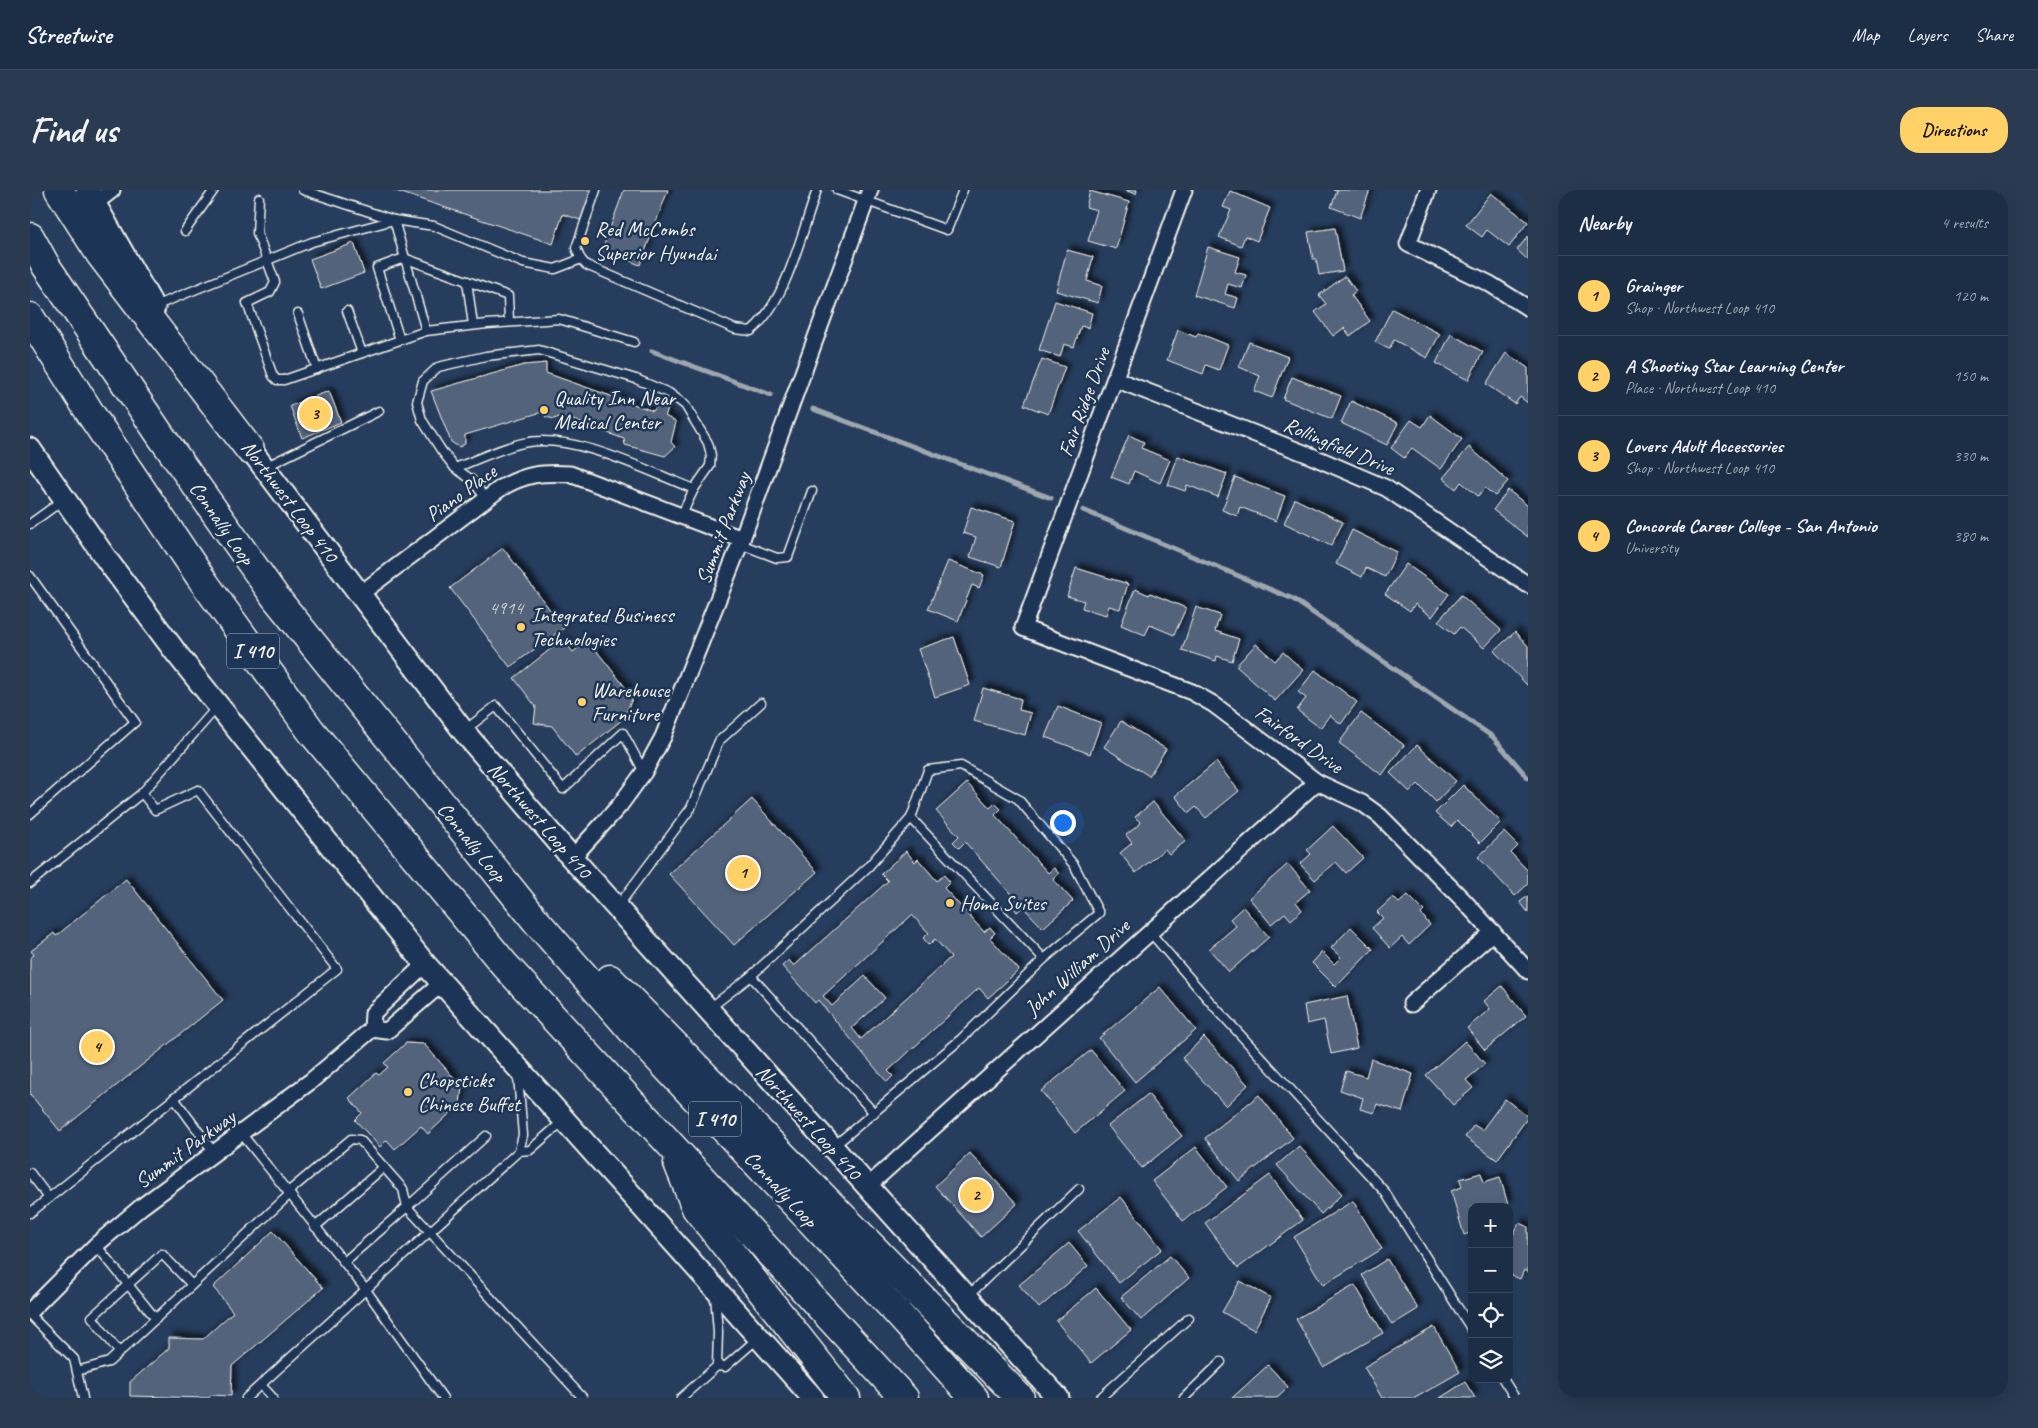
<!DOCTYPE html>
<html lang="en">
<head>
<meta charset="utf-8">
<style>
	:root { --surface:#1c2e46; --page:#293a51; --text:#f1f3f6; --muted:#a0a8b3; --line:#3a4a5f; --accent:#ffd166 }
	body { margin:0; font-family:Caveat,sans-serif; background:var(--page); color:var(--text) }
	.controls { position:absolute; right:15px; bottom:15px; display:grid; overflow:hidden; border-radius:10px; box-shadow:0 5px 20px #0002 }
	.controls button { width:45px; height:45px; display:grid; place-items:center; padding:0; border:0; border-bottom:1px solid var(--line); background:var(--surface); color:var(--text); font:25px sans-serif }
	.you { position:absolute; left:1032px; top:632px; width:18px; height:18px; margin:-12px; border:4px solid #fff; border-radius:50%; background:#1a73e8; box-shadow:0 0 0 8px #1a73e833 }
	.badge { display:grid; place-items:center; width:32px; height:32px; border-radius:50%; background:var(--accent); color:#111; font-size:16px; font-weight:700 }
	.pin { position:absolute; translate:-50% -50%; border:2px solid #fff; box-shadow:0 1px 5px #0006 }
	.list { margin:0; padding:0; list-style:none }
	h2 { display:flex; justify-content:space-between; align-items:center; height:65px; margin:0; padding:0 20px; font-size:21px }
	h2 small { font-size:16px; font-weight:400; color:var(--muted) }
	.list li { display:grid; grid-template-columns:32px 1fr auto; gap:15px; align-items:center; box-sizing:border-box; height:80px; padding:0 20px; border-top:1px solid var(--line) }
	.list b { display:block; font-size:19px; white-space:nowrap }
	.list p { margin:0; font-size:16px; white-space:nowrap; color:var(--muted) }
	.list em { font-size:16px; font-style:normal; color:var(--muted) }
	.icon { flex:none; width:28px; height:28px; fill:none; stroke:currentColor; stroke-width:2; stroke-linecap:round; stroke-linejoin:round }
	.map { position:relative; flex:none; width:1498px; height:1208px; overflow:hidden; border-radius:20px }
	header { display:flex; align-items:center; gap:30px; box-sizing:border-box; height:70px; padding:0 25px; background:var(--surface); border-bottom:1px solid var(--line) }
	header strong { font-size:24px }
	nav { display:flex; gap:28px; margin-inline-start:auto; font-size:18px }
	.intro { display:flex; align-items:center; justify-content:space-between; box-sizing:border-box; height:120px; padding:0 30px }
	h1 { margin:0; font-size:35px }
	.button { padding:12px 22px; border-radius:20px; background:var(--accent); color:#111; font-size:18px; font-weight:700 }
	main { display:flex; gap:30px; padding:0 30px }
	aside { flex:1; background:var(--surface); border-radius:20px; box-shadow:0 5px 20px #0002 }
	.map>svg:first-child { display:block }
</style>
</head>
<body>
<header>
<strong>Streetwise</strong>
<nav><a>Map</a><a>Layers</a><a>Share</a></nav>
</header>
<div class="intro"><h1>Find us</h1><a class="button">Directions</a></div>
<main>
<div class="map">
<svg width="1498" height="1208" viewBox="0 0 1498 1208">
	<defs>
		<filter id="shadow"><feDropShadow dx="4.5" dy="-4.5" stdDeviation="2.5" flood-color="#0009"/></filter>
	</defs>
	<rect width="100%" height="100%" fill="#263d5d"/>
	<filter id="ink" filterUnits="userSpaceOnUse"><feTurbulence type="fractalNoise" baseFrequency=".02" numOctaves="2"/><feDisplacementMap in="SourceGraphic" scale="10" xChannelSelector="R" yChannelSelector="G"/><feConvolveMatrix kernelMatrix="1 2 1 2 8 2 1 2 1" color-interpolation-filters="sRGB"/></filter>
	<g filter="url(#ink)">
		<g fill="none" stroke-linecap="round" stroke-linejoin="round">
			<!-- stream -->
			<g stroke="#9fa7ae" stroke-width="5">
				<polyline points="622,161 741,205"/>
				<polyline points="783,219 1021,308"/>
				<polyline points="1053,320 1263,409 1463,547 1498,588"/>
			</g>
		</g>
		<!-- building -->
		<g fill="#52647b" stroke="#f4f1e8" fill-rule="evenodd" filter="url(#shadow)">
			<polygon points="363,0 563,0 553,31 533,24 523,54"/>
			<polygon points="594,0 638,0 610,75 572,60"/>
			<polygon points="1094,0 1107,0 1106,4"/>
			<polygon points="1303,0 1340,0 1330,28 1301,17 1307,1"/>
			<polygon points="1060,1 1099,12 1086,59 1058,51 1067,20 1056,17"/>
			<polygon points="1200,1 1240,18 1227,51 1215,46 1211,56 1189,47 1201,20 1193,17"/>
			<polygon points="1461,3 1498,32 1479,57 1457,40 1452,47 1436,35"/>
			<polygon points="1305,38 1313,81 1289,85 1286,69 1283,69 1278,42"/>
			<polygon points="1498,46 1498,70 1487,60"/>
			<polygon points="324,53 334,83 291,99 280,69"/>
			<polygon points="1178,57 1210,67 1205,82 1216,85 1212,98 1198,94 1195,104 1208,108 1205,118 1164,105"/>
			<polygon points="1037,60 1063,67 1057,91 1072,96 1068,113 1026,101"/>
			<polygon points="1315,86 1326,101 1321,105 1340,131 1320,146 1314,138 1303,146 1285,122 1296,114 1289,105"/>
			<polygon points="1025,111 1062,123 1058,138 1051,136 1044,157 1034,154 1030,167 1009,160"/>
			<polygon points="1362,119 1410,144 1397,168 1364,150 1359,159 1345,152"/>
			<polygon points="1148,140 1166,147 1168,143 1198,155 1189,180 1176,175 1173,184 1137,170"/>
			<polygon points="1421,144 1453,162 1438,190 1406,173"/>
			<polygon points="1219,152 1258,167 1242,208 1224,201 1230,186 1209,177"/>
			<polygon points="1476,163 1498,178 1498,213 1490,207 1485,214 1456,194"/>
			<polygon points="1012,169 1035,177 1018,224 994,215"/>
			<polygon points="516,173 516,183 623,221 629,214 638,219 635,226 646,232 641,252 645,257 635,266 595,255 594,249 532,226 524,229 516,227 512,222 435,245 435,254 429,257 421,252 401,201 494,175"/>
			<polygon points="1262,187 1311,206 1302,229 1253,209"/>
			<polygon points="299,201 311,232 272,248 260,216"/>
			<polygon points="1321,211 1368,233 1357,255 1311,233"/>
			<polygon points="1400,225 1432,249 1411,279 1382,258 1374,268 1361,258 1381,230 1392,237"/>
			<polygon points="1099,245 1114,252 1111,258 1140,270 1130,293 1104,281 1099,294 1081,287"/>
			<polygon points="1439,257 1478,291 1465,306 1455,298 1448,306 1431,292 1426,299 1413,288"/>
			<polygon points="1148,266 1197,284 1188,307 1157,295 1155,301 1138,295"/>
			<polygon points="1205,287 1255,306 1246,331 1210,317 1207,326 1192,320"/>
			<polygon points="1478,300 1498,316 1498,347 1463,320"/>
			<polygon points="1265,309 1313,332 1301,356 1254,333"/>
			<polygon points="941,317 985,331 971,377 940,367 946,347 933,343"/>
			<polygon points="1322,340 1367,362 1355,387 1336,378 1332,387 1306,374"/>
			<polygon points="473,358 534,438 480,477 420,398"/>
			<polygon points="918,371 954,385 949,398 942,395 928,431 898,419"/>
			<polygon points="1376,374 1419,404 1402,427 1385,414 1380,421 1355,404"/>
			<polygon points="1046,378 1098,394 1090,419 1079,416 1076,425 1052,418 1054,411 1037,406"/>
			<polygon points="1105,399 1119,405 1120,403 1156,418 1144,445 1120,435 1115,445 1091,435"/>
			<polygon points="1431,405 1471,440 1454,458 1430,437 1424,444 1408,431"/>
			<polygon points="1166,417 1190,425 1185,441 1209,449 1202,471 1187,466 1186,471 1152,460"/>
			<polygon points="1485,442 1498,456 1498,496 1464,461"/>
			<polygon points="924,447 940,495 905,507 888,459"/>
			<polygon points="533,449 543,462 558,450 603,507 593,529 546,567 522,536 504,533 506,517 484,488"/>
			<polygon points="1226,454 1245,471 1253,462 1273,480 1245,511 1206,476"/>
			<polygon points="1285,480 1327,512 1311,534 1300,525 1290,538 1267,520 1276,508 1268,502"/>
			<polygon points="953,498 991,509 989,520 1001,523 995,545 944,531"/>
			<polygon points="1028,516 1071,533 1060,564 1015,547"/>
			<polygon points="1331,523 1374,555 1352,585 1309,553"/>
			<polygon points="1091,531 1136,559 1119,586 1074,557"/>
			<polygon points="1387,555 1426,591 1406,612 1388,594 1380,602 1360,583"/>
			<polygon points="1186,572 1209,601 1176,628 1166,617 1159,623 1145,606"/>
			<polygon points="937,593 960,618 965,613 971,619 965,625 1018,683 1024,678 1029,684 1023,689 1043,711 1013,738 993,717 987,722 982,715 987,711 935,652 929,658 923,652 929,646 906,621"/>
			<polygon points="1433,595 1471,632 1450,653 1427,630 1421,637 1405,623"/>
			<polygon points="722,609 787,682 704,755 639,684"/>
			<polygon points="1123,612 1156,651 1139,664 1135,659 1106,683 1090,663 1102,653 1096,645 1111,633 1105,627"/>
			<polygon points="1303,636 1333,668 1316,683 1306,672 1285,690 1270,674 1281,664 1277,660"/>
			<polygon points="1474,642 1488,656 1481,663 1498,681 1498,694 1485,706 1448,667"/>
			<path d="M 876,661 L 885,672 L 888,669 L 907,691 L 914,685 L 920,692 L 914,698 L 954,742 L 960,737 L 965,743 L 960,748 L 989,780 L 958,808 L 949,798 L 858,881 L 863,886 L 857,892 L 788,810 L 785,813 L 752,776 L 759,770 L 764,776 L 858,691 L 851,684 ZM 882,725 L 899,743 L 893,748 L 899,755 L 905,749 L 921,767 L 831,849 L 822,838 L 855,808 L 835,786 L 802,816 L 793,806 Z"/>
			<polygon points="1258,674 1280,700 1266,712 1272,720 1261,730 1255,723 1241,734 1219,708"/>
			<polygon points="96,689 193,810 30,941 0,904 0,768 4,765 1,761 24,743 26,746"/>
			<polygon points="1378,705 1394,721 1391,724 1400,735 1379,755 1372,747 1360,758 1342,738 1353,728 1347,722 1363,707 1369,713"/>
			<polygon points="1498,706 1498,722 1490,712"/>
			<polygon points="1213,717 1239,747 1199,782 1179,759 1206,736 1200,729"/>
			<polygon points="1321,737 1343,759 1306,797 1282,773 1292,762 1304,774 1311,767 1301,758"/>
			<polygon points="1472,796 1496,826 1455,860 1437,838 1460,819 1454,811"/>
			<polygon points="1130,797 1166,840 1105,892 1069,848"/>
			<polygon points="1317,806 1327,858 1301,864 1294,830 1277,834 1274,815"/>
			<polygon points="1174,847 1218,895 1196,916 1152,868"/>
			<polygon points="1435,851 1455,874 1436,890 1443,898 1423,915 1396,885"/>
			<polygon points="376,853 394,854 432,897 430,914 398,944 391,936 365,959 357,950 350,957 325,930 332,923 319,908 346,883 349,885 358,877 354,873"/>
			<polygon points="1061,860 1095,901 1045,943 1011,901"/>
			<polygon points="1341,869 1383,884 1372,922 1347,914 1344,923 1330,919 1333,908 1310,900 1316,881 1336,887"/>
			<polygon points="1118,904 1152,946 1112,978 1078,936"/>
			<polygon points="1229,905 1263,948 1209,991 1175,948"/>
			<polygon points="1475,909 1498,927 1467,970 1435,947 1444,935 1452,940"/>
			<polygon points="1269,956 1312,1004 1291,1024 1247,975"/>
			<polygon points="1166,957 1197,997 1153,1031 1122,991"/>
			<polygon points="940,963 987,1014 951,1047 905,996"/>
			<polygon points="1451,983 1454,992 1470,987 1478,1015 1442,1017 1442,1042 1434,1045 1421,1001 1432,997 1430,989"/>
			<polygon points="1240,985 1273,1030 1208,1078 1175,1033"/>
			<polygon points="1091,1007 1132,1059 1089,1093 1048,1041"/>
			<polygon points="1323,1011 1352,1059 1293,1095 1264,1047"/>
			<polygon points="1489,1033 1498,1037 1498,1082 1494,1080 1490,1089 1479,1084 1481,1074 1479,1054"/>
			<polygon points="243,1041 293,1098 202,1176 201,1206 182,1205 178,1208 100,1206 100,1192 139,1158 139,1148 173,1149 203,1122 183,1097"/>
			<polygon points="1039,1053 1058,1076 1009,1118 989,1095"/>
			<polygon points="1140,1066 1159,1088 1111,1130 1091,1107"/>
			<polygon points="1357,1069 1388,1119 1362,1135 1332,1085"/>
			<polygon points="1210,1091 1241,1108 1224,1140 1192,1122"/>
			<polygon points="1325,1095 1353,1143 1293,1177 1266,1129"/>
			<polygon points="1066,1098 1101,1140 1061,1173 1026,1131"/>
			<polygon points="1404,1137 1430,1182 1385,1208 1352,1208 1334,1177"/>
			<polygon points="1238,1175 1258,1197 1246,1208 1202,1208"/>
			<polygon points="1435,1192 1445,1208 1410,1208"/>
		</g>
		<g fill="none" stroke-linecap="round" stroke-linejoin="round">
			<defs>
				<g id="service">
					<polyline points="273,0 364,30 396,141"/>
					<path d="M 566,0 L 546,58 L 550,68 L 556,75 L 705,139 L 721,141 C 757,111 771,44 787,0"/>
					<polyline points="807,0 917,40 933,0"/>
					<polyline points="229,8 227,43 245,92 240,102 217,113 243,186 247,190 254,190 396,141 457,134 529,129 604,152"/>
					<polyline points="155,41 184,0"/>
					<polyline points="437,91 443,135"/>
					<polyline points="125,116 282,52 364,30 404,36 493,73 525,79 551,69"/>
					<polyline points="317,121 332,163"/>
					<polyline points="268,124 287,179"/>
					<polyline points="370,150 347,78 374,68 478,106 479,132"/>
					<polyline points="235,277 349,221"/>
					<path d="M 425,278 C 447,270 470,258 493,253 C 543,242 617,281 664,299"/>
					<polyline points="456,309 442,290 425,278 411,260 392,230 387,212 393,191 408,177 456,166 509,160 606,189 639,203 655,215 678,253 681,265 680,276 664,299 651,326"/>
					<polyline points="0,334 33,310"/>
					<polyline points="710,354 747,368 758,367 782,301"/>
					<polyline points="0,386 105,532 0,624"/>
					<polyline points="435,540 466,516 533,599 593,543 614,582"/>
					<polyline points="112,603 187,517"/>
					<polyline points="881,628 1014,769"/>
					<polyline points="0,693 112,603 125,620 168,600 307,779 0,1023"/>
					<polyline points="588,716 661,618 689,551 731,513"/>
					<polyline points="1119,741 1182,814 1355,1002 1442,1140"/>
					<polyline points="721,786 844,923"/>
					<polyline points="680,818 721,786 838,677 881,628 898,580 931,576 988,609 1044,675 1069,723 1014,769 931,849 804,956"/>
					<polyline points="144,908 185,964"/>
					<polyline points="211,943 336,1100 413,1208"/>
					<polyline points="489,961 500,960 533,931"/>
					<polyline points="0,983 19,1008"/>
					<polyline points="258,1002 321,949 330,950 373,999 377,1017 456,946"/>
					<polyline points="285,1037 354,977"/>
					<polyline points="66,1055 126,1129"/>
					<polyline points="314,1072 377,1017 553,1208"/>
					<polyline points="685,1105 688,1142 687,1176"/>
					<polyline points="939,1105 1049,999"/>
					<polyline points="0,1125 44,1169 53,1208"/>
					<polyline points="89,1162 62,1127 132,1064 162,1095"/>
					<polyline points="687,1176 695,1177 727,1149"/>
					<polyline points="47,1181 79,1172 260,1004"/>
					<polyline points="1473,1189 1485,1208"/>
					<polyline points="231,1195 243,1208"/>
					<polyline points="216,1208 489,961 493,945 488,887"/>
					<polyline points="651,1208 687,1176"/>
					<polyline points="1070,1208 1159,1128"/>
					<polyline points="1154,1208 1191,1172"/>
				</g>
				<g id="minor">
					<polyline points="1154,0 993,438 1162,502 1183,514 1287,592 1332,613 1350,626 1434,711 1498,781"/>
					<polyline points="1398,0 1378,54 1460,94 1498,118"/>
					<polyline points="64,14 82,0"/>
					<polyline points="1085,189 1279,265 1356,298 1498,395"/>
					<path d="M 330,404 L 471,298 C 496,284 511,282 540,284 L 712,349"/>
					<polyline points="542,668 590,615 614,582 633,547 712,349 840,0"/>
					<polyline points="1381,814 1463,742"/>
					<polyline points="342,839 357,841 412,793"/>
					<polyline points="838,996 1287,592"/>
					<polyline points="0,1121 66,1055 111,1017 281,891 342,839 343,823 395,774"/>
				</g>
				<g id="secondary">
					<polyline points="57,0 124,118"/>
					<polyline points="211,247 434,542 542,668 1028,1208"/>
					<polyline points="0,259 77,370 147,464 395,774 783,1208"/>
				</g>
				<g id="motorway">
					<polyline points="29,0 70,64 220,260"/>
					<polyline points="0,47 16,76 131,246 246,408 507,732 606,845 862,1117 944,1208"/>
					<polyline points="0,127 62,226 171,388 281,541 474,774 874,1208"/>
					<polyline points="580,789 990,1208"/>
					<polyline points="648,973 666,1018 816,1208"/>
				</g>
			</defs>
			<!-- service casing -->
			<use href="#service" stroke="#f4f1e8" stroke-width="11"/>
			<!-- minor casing -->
			<use href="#minor" stroke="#f4f1e8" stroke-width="19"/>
			<!-- secondary casing -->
			<use href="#secondary" stroke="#f4f1e8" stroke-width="25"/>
			<!-- motorway casing -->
			<use href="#motorway" stroke="#f4f1e8" stroke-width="31"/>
			<!-- service -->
			<use href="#service" stroke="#1d3557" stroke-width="8"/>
			<!-- minor -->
			<use href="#minor" stroke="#1d3557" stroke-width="15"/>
			<!-- secondary -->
			<use href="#secondary" stroke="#1d3557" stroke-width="21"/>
			<!-- motorway -->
			<use href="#motorway" stroke="#1d3557" stroke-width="28"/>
		</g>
	</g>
	<!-- markers -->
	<g fill="#ffd166" stroke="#1d3557" stroke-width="2">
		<circle cx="555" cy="51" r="5"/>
		<circle cx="514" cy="220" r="5"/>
		<circle cx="491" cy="437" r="5"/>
		<circle cx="552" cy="512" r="5"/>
		<circle cx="920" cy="713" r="5"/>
		<circle cx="378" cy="902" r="5"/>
	</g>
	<g text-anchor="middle" stroke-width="5" stroke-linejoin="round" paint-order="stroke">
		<!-- number labels -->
		<g font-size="19" fill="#cccecd">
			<text x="476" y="424">4914</text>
		</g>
		<!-- shield labels -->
		<g fill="#1d3557" stroke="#b4b9bc" stroke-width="1">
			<rect x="197" y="443.5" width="52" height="35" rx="4"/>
			<rect x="659" y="911.5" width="52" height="35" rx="4"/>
		</g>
		<g font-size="20" font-weight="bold" fill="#f4f1e8">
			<text x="223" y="468">I 410</text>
			<text x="685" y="936">I 410</text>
		</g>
		<!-- poi labels -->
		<g font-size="21" fill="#f4f1e8" stroke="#1d3557" text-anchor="start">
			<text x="565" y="46">Red McCombs<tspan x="565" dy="24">Superior Hyundai</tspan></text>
			<text x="524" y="215">Quality Inn Near<tspan x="524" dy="24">Medical Center</tspan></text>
			<text x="501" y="432">Integrated Business<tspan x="501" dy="24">Technologies</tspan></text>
			<text x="562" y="507">Warehouse<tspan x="562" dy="24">Furniture</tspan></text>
			<text x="930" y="720">Home Suites</text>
			<text x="388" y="897">Chopsticks<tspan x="388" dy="24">Chinese Buffet</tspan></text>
		</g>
		<!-- street labels -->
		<g font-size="21" fill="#f4f1e8" stroke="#1d3557">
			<text transform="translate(1054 212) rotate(-70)" y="7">Fair Ridge Drive</text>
			<text transform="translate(1309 256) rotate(23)" y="7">Rollingfield Drive</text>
			<text transform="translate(431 303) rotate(-36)" y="7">Piano Place</text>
			<text transform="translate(260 311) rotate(53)" y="7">Northwest Loop 410</text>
			<text transform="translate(192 333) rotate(55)" y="7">Connally Loop</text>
			<text transform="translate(693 338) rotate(-69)" y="7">Summit Parkway</text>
			<text transform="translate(1269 549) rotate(35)" y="7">Fairford Drive</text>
			<text transform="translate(510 630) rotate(49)" y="7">Northwest Loop 410</text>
			<text transform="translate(442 652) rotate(51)" y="7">Connally Loop</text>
			<text transform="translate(1047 777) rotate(-42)" y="7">John William Drive</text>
			<text transform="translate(779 932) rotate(48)" y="7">Northwest Loop 410</text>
			<text transform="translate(155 959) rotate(-36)" y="7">Summit Parkway</text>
			<text transform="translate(751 999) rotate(47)" y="7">Connally Loop</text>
		</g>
	</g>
</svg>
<div class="controls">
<button>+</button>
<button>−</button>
<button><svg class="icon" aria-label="locate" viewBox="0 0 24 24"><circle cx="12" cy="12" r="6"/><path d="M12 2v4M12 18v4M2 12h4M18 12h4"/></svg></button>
<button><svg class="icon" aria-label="layers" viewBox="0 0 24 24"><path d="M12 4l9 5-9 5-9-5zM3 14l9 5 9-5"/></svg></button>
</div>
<div class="you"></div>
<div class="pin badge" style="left:713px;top:683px">1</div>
<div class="pin badge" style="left:946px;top:1005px">2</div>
<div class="pin badge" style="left:285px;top:224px">3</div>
<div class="pin badge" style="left:67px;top:857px">4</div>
</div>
<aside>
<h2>Nearby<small>4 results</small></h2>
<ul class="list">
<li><span class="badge">1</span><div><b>Grainger</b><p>Shop · Northwest Loop 410</p></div><em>120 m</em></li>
<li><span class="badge">2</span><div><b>A Shooting Star Learning Center</b><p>Place · Northwest Loop 410</p></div><em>150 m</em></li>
<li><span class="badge">3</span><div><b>Lovers Adult Accessories</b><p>Shop · Northwest Loop 410</p></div><em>330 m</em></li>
<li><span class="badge">4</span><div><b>Concorde Career College - San Antonio</b><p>University</p></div><em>380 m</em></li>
</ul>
</aside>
</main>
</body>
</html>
